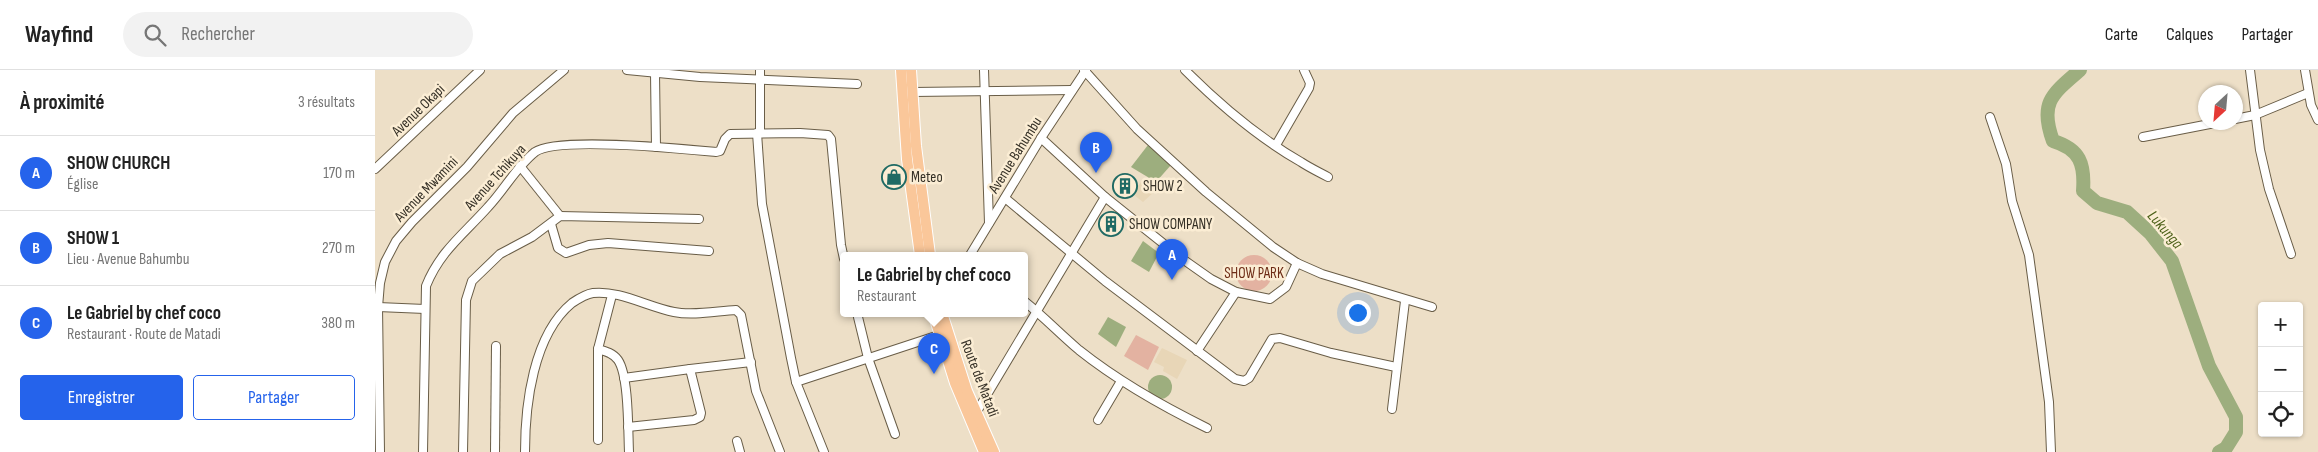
<!DOCTYPE html>
<html lang="fr">
<head>
<meta charset="utf-8">
<style>
	:root { --surface:#fff; --page:#f2f2f2; --text:#222; --muted:#767676; --line:#e0e0e0; --accent:#2563eb }
	body { margin:0; font-family:"Sofia Sans Condensed",sans-serif; background:var(--page); color:var(--text) }
	.controls { position:absolute; right:15px; bottom:15px; display:grid; overflow:hidden; border-radius:5px; box-shadow:0 1px 4px #0004 }
	.controls button { width:45px; height:45px; display:grid; place-items:center; padding:0; border:0; border-bottom:1px solid var(--line); background:var(--surface); color:var(--text); font:25px sans-serif }
	.compass { position:absolute; left:1823px; top:15px; width:45px; height:45px; border-radius:50%; background:var(--surface); box-shadow:0 1px 4px #0004; rotate:206deg }
	.you { position:absolute; left:982px; top:242px; width:18px; height:18px; margin:-12px; border:4px solid #fff; border-radius:50%; background:#1a73e8; box-shadow:0 0 0 8px #1a73e833 }
	.badge { display:grid; place-items:center; width:32px; height:32px; border-radius:50%; background:var(--accent); color:#fff; font-size:16px; font-weight:700 }
	.pin { position:absolute; translate:-50% -41px; filter:drop-shadow(0 1px 2px #0008) }
	.pin::after { content:''; position:absolute; top:26px; width:18px; height:15px; background:inherit; clip-path:polygon(0 0,100% 0,50% 100%) }
	.popup { position:absolute; left:465px; top:182px; width:188px; height:65px; box-sizing:border-box; display:grid; place-content:center; border-radius:5px; background:var(--surface); filter:drop-shadow(0 1px 4px #0005); font-size:16px; white-space:nowrap; color:var(--muted) }
	.popup b { font-size:19px; color:var(--text) }
	.popup::after { content:''; position:absolute; left:50%; top:100%; margin-left:-10px; border:10px solid transparent; border-top-color:var(--surface) }
	.list { margin:0; padding:0; list-style:none }
	h2 { display:flex; justify-content:space-between; align-items:center; height:65px; margin:0; padding:0 20px; font-size:21px }
	h2 small { font-size:16px; font-weight:400; color:var(--muted) }
	.list li { display:grid; grid-template-columns:32px 1fr auto; gap:15px; align-items:center; box-sizing:border-box; height:75px; padding:0 20px; border-top:1px solid var(--line) }
	.list b { display:block; font-size:19px; white-space:nowrap }
	.list p { margin:0; font-size:16px; white-space:nowrap; color:var(--muted) }
	.list em { font-size:16px; font-style:normal; color:var(--muted) }
	.actions { display:flex; gap:10px; padding:15px 20px }
	.actions a { flex:1; padding:11px 0; border:1px solid var(--accent); border-radius:5px; text-align:center; font-size:18px; color:var(--accent) }
	.actions .main { background:var(--accent); color:#fff }
	.icon { flex:none; width:28px; height:28px; fill:none; stroke:currentColor; stroke-width:2; stroke-linecap:round; stroke-linejoin:round }
	.map { position:relative; flex:none; width:1943px; height:382px; overflow:hidden }
	header { display:flex; align-items:center; gap:30px; box-sizing:border-box; height:70px; padding:0 25px; background:var(--surface); border-bottom:1px solid var(--line) }
	header strong { font-size:24px }
	nav { display:flex; gap:28px; margin-inline-start:auto; font-size:18px }
	.search { width:350px; height:45px; background:var(--page); display:flex; align-items:center; gap:12px; box-sizing:border-box; padding:0 18px; border-radius:28px; color:var(--muted); font-size:19px }
	main { display:flex }
	aside { flex:1; background:var(--surface) }
	.map>svg:first-child { display:block }
</style>
</head>
<body>
<header>
<strong>Wayfind</strong>
<div class="search"><svg class="icon" aria-label="search" viewBox="0 0 24 24"><circle cx="10" cy="10" r="6"/><path d="M15 15l6 6"/></svg>Rechercher</div>
<nav><a>Carte</a><a>Calques</a><a>Partager</a></nav>
</header>
<main>
<aside>
<h2>À proximité<small>3 résultats</small></h2>
<ul class="list">
<li><span class="badge">A</span><div><b>SHOW CHURCH</b><p>Église</p></div><em>170 m</em></li>
<li><span class="badge">B</span><div><b>SHOW 1</b><p>Lieu · Avenue Bahumbu</p></div><em>270 m</em></li>
<li><span class="badge">C</span><div><b>Le Gabriel by chef coco</b><p>Restaurant · Route de Matadi</p></div><em>380 m</em></li>
</ul>
<div class="actions"><a class="main">Enregistrer</a><a>Partager</a></div>
</aside>
<div class="map">
<svg width="1943" height="382" viewBox="0 0 1943 382">
	<rect width="100%" height="100%" fill="#eddfc7"/>
	<!-- built -->
	<g fill="#e8d6b7">
		<polygon points="767,111 780,121 768,132 759,125 761,124 758,122"/>
		<polygon points="787,278 812,290 802,309 788,301 789,297 779,292"/>
	</g>
	<!-- green -->
	<g fill="#e3b2a1">
		<circle cx="879" cy="203" r="18"/>
		<polygon points="761,265 784,277 773,300 749,286"/>
	</g>
	<!-- water -->
	<g fill="#9dae7e">
		<polygon points="773,75 796,95 781,112 756,97"/>
		<polygon points="768,171 784,183 774,202 756,191"/>
		<polygon points="733,247 751,257 741,277 723,264"/>
		<circle cx="785" cy="317" r="12"/>
	</g>
	<g fill="none" stroke-linecap="round" stroke-linejoin="round">
		<!-- river -->
		<path stroke="#9dae7e" stroke-width="14" d="M 1705,0 C 1677,24 1664,33 1678,71 C 1705,79 1710,94 1708,121 L 1722,133 L 1752,142 L 1775,163 L 1797,191 L 1834,296 L 1861,347 L 1861,362 L 1851,378 L 1844,382"/>
		<defs>
			<g id="minor">
				<polyline points="252,0 325,7 482,14"/>
				<polyline points="609,0 614,153"/>
				<polyline points="709,0 762,59 831,122 898,177 922,193 947,204 1057,237"/>
				<path d="M 810,0 C 844,34 884,68 926,92 C 935,98 944,102 953,107"/>
				<polyline points="1875,0 1885,80 1894,119 1916,184"/>
				<polyline points="1930,0 1936,35 1943,50"/>
				<polyline points="280,3 281,77"/>
				<polyline points="537,22 697,20"/>
				<polyline points="1615,47 1631,94 1637,131 1654,185 1674,332 1676,382"/>
				<polyline points="1860,49 1880,45 1933,23"/>
				<polyline points="382,63 387,134 416,288 421,312 449,382"/>
				<polyline points="385,63 385,0"/>
				<polyline points="1768,67 1845,52"/>
				<polyline points="666,68 730,127 809,190 836,209 861,222 895,229 911,217 922,193"/>
				<polyline points="901,75 934,18 935,13 929,0"/>
				<polyline points="145,96 185,146"/>
				<polyline points="0,99 105,0"/>
				<polyline points="630,128 730,211 860,309 869,311 874,308 897,269 905,268 956,283 1021,297"/>
				<polyline points="176,154 183,178 191,183 214,175 233,173 334,181"/>
				<polyline points="595,185 666,68 711,0"/>
				<path d="M 237,225 L 223,279 C 230,281 238,283 243,290 C 254,306 253,361 254,382"/>
				<path d="M 649,231 C 668,246 685,264 704,280 C 743,311 787,336 832,358"/>
				<polyline points="3,237 50,239"/>
				<polyline points="482,243 493,288 520,364"/>
				<polyline points="223,279 223,370"/>
				<polyline points="822,281 861,222"/>
				<polyline points="315,299 376,292"/>
				<polyline points="249,308 315,299 326,343 325,347 319,350 253,357"/>
				<polyline points="421,312 564,265"/>
				<polyline points="1017,339 1030,231"/>
				<polyline points="601,343 730,127"/>
				<polyline points="723,350 746,311"/>
				<polyline points="362,371 365,382"/>
				<polyline points="5,382 3,237 5,213 10,192 21,171 37,152 92,97 138,43 189,0"/>
				<path d="M 48,382 L 51,216 C 65,181 89,164 113,137 C 130,119 141,97 160,82 C 182,66 309,79 341,82 L 345,81 L 350,69 L 355,64 L 425,63 L 453,65 L 456,69 L 466,175 L 469,189"/>
				<polyline points="88,382 91,230 97,211 125,184 157,167 185,146 324,149"/>
				<polyline points="120,382 121,276"/>
				<path d="M 150,382 C 150,335 158,265 197,233 C 203,229 211,224 218,223 C 244,220 273,237 299,242 C 318,246 342,241 361,240 L 366,245 L 381,321 L 405,382"/>
			</g>
			<g id="major">
				<polyline points="526,0 532,89 545,185"/>
				<polyline points="536,0 541,76 555,185"/>
				<polyline points="558,243 580,313 609,382"/>
				<polyline points="567,243 592,321 619,382"/>
			</g>
		</defs>
		<!-- minor casing -->
		<use href="#minor" stroke="#695d47" stroke-width="10"/>
		<!-- major casing -->
		<use href="#major" stroke="#fff" stroke-width="12"/>
		<!-- minor -->
		<use href="#minor" stroke="#fff" stroke-width="8"/>
		<!-- major -->
		<use href="#major" stroke="#fac79a" stroke-width="10"/>
	</g>
	<!-- icons -->
	<defs>
		<symbol id="shop-ring" viewBox="-11 -11 22 22"><circle r="9.5" fill="#fbedd4" stroke="#1f6a64" stroke-width="1.5"/><path d="M-5-2.5h2.3a2.7 3.5 0 0 1 5.4 0H5L5.5 6h-11ZM-1.5-2.5h3a1.5 2.3 0 0 0-3 0Z" fill="#1f6a64"/></symbol>
		<symbol id="building-ring" viewBox="-11 -11 22 22"><circle r="9.5" fill="#fbedd4" stroke="#1f6a64" stroke-width="1.5"/><path d="M-4-6H4V6H1V3H-1V6H-4ZM-2.5-4.3h1.7v1.8h-1.7ZM.8-4.3h1.7v1.8H.8ZM-2.5-1h1.7V.8h-1.7ZM.8-1h1.7V.8H.8Z" fill="#1f6a64"/></symbol>
	</defs>
	<g fill-rule="evenodd">
		<use href="#shop-ring" x="505" y="93" width="28" height="28"/>
		<use href="#building-ring" x="736" y="102" width="28" height="28"/>
		<use href="#building-ring" x="722" y="140" width="28" height="28"/>
	</g>
	<g text-anchor="middle" stroke-width="5" stroke-linejoin="round" paint-order="stroke">
		<!-- street labels -->
		<g font-size="15" fill="#353026" stroke="#fbedd4">
			<text transform="translate(43 40) rotate(-44)" y="5">Avenue Okapi</text>
			<text transform="translate(640 85) rotate(-58)" y="5">Avenue Bahumbu</text>
			<text transform="translate(120 107) rotate(-48)" y="5">Avenue Tchikuya</text>
			<text transform="translate(51 119) rotate(-46)" y="5">Avenue Mwamini</text>
			<text transform="translate(605 308) rotate(69)" y="5">Route de Matadi</text>
		</g>
		<!-- poi labels -->
		<g font-size="15" fill="#353026" stroke="#fbedd4" text-anchor="start">
			<text x="536" y="112">Meteo</text>
			<text x="768" y="121">SHOW 2</text>
			<text x="754" y="159">SHOW COMPANY</text>
		</g>
		<!-- park labels -->
		<g font-size="15" fill="#6e2d17" stroke="#fbedd4">
			<text x="879" y="208">SHOW PARK</text>
		</g>
		<!-- water labels -->
		<g font-size="16" font-style="italic" fill="#4d6119" stroke="#fbedd4">
			<text transform="translate(1791 159) rotate(49)" y="6">Lukunga</text>
		</g>
	</g>
</svg>
<div class="controls">
<button>+</button>
<button>−</button>
<button><svg class="icon" aria-label="locate" viewBox="0 0 24 24"><circle cx="12" cy="12" r="6"/><path d="M12 2v4M12 18v4M2 12h4M18 12h4"/></svg></button>
</div>
<svg class="compass" viewBox="-18 -18 36 36"><path d="M0-13l5 13h-10z" fill="#e53935"/><path d="M0 13l5-13h-10z" fill="#767676"/></svg>
<div class="you"></div>
<div class="pin badge" style="left:797px;top:210px">A</div>
<div class="pin badge" style="left:721px;top:103px">B</div>
<div class="pin badge" style="left:559px;top:304px">C</div>
<div class="popup"><b>Le Gabriel by chef coco</b>Restaurant</div>
</div>
</main>
</body>
</html>
